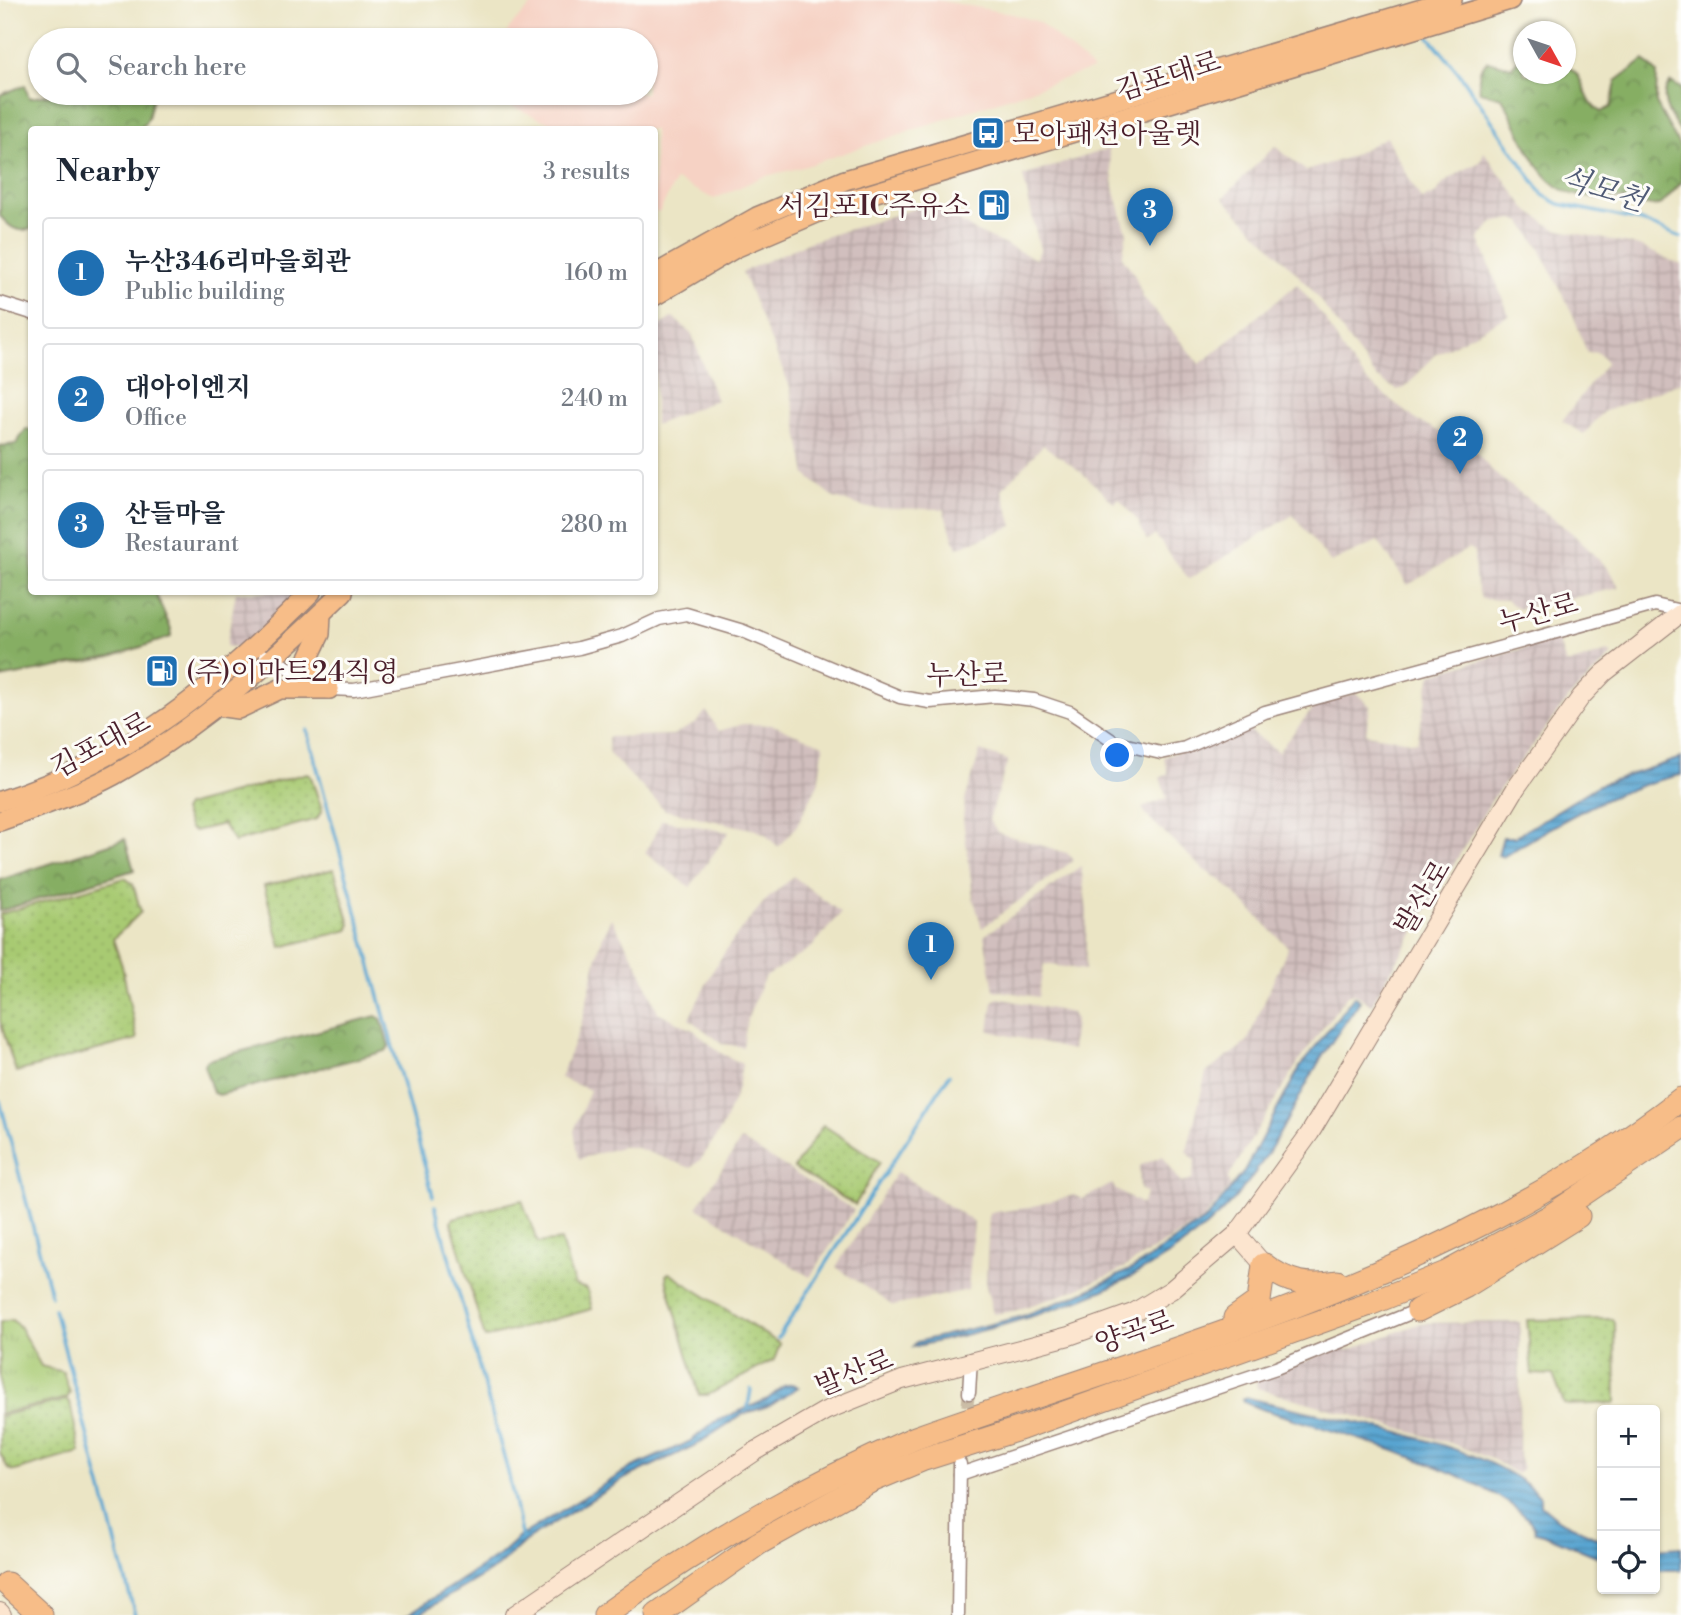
<!DOCTYPE html>
<html lang="en">
<head>
<meta charset="utf-8">
<style>
	:root { --surface:#fff; --page:#f2f2f3; --text:#1f2937; --muted:#747a83; --line:#e0e1e3; --accent:#1f6fb2 }
	body { margin:0; font-family:"Libre Bodoni","Noto Serif KR",serif; background:var(--page); color:var(--text) }
	.controls { position:absolute; right:21px; bottom:21px; display:grid; overflow:hidden; border-radius:7px; box-shadow:0 2px 5px #0004 }
	.controls button { width:63px; height:63px; display:grid; place-items:center; padding:0; border:0; border-bottom:2px solid var(--line); background:var(--surface); color:var(--text); font:35px sans-serif }
	.compass { position:absolute; left:1513px; top:21px; width:63px; height:63px; border-radius:50%; background:var(--surface); box-shadow:0 2px 5px #0004; rotate:130deg }
	.you { position:absolute; left:1118px; top:756px; width:24px; height:24px; margin:-18px; border:5px solid #fff; border-radius:50%; background:#1a73e8; box-shadow:0 0 0 10px #1a73e833 }
	.badge { display:grid; place-items:center; width:46px; height:46px; border-radius:50%; background:var(--accent); color:#fff; font-size:23px; font-weight:700 }
	.pin { position:absolute; translate:-50% -58px; filter:drop-shadow(0 2px 4px #0008) }
	.pin::after { content:''; position:absolute; top:37px; width:24px; height:21px; background:inherit; clip-path:polygon(0 0,100% 0,50% 100%) }
	.list { margin:0; padding:0; list-style:none }
	h2 { display:flex; justify-content:space-between; align-items:center; height:91px; margin:0; padding:0 28px; font-size:30px }
	h2 small { font-size:23px; font-weight:400; color:var(--muted) }
	.list li { display:grid; grid-template-columns:46px 1fr auto; gap:21px; align-items:center; box-sizing:border-box; height:112px; margin:0 14px 14px; padding:0 14px; border:2px solid var(--line); border-radius:7px }
	.list b { display:block; font-size:26px; white-space:nowrap }
	.list p { margin:0; font-size:23px; white-space:nowrap; color:var(--muted) }
	.list em { font-size:23px; font-style:normal; color:var(--muted) }
	.icon { flex:none; width:38px; height:38px; fill:none; stroke:currentColor; stroke-width:2; stroke-linecap:round; stroke-linejoin:round }
	.map { position:relative; flex:none; width:1681px; height:1615px; overflow:hidden }
	.search { position:absolute; background:var(--surface); box-shadow:0 2px 5px #0004; left:28px; top:28px; width:630px; height:77px; display:flex; align-items:center; gap:18px; box-sizing:border-box; padding:0 24px; border-radius:38px; color:var(--muted); font-size:26px }
	.panel { position:absolute; background:var(--surface); box-shadow:0 2px 5px #0004; left:28px; top:126px; width:630px; height:469px; border-radius:7px }
	.map>svg:first-child { display:block }
</style>
</head>
<body>
<div class="map">
<svg width="1681" height="1615" viewBox="0 0 1681 1615">
	<defs>
		<pattern id="industrial-grid" width="8" height="8" patternUnits="userSpaceOnUse" patternTransform="scale(1.75)"><rect width="8" height="8" fill="#d1bfbe"/><path d="M0 4h8M4 0v8" fill="none" stroke="#b5a4a3"/></pattern>
		<pattern id="grass-tufts" width="24" height="20" patternUnits="userSpaceOnUse" patternTransform="scale(1.75)"><rect width="24" height="20" fill="#a8ca72"/><path d="M3 7l-1-3M5 7V3M7 7l1-3M15 17l-1-3M17 17v-4M19 17l1-3" fill="none" stroke="#92ad63"/></pattern>
		<pattern id="forest-crowns" width="20" height="18" patternUnits="userSpaceOnUse" patternTransform="scale(1.75)"><rect width="20" height="18" fill="#86ae64"/><path d="M2 6a3 3 0 1 1 6 0M12 15a3 3 0 1 1 6 0" fill="none" stroke="#708d53"/></pattern>
		<pattern id="park-dots" width="8" height="8" patternUnits="userSpaceOnUse" patternTransform="scale(1.75)"><rect width="8" height="8" fill="#a8ca72"/><path d="M2 2h.1M6 6h.1" fill="none" stroke="#92ad63" stroke-width="1.8" stroke-linecap="round"/></pattern>
		<pattern id="water-rules" width="6" height="5" patternUnits="userSpaceOnUse" patternTransform="scale(1.75)"><rect width="6" height="5" fill="#58a5d1"/><path d="M0 2.5h6" fill="none" stroke="#4b86aa"/></pattern>
	</defs>
	<rect width="100%" height="100%" fill="#fdfcf7"/>
	<filter id="ink" filterUnits="userSpaceOnUse"><feTurbulence type="fractalNoise" baseFrequency=".0143" numOctaves="2"/><feDisplacementMap in="SourceGraphic" scale="14" xChannelSelector="R" yChannelSelector="G"/><feConvolveMatrix kernelMatrix="1 2 1 2 8 2 1 2 1" color-interpolation-filters="sRGB"/></filter>
	<filter id="wash" filterUnits="userSpaceOnUse"><feTurbulence type="fractalNoise" baseFrequency=".00686" numOctaves="4" result="noise"/><feDisplacementMap in="SourceGraphic" scale="28" xChannelSelector="R" yChannelSelector="G"/><feGaussianBlur stdDeviation="1.57" result="paint"/><feColorMatrix in="noise" values="0 0 0 0 0 0 0 0 0 0 0 0 0 0 0 0 0 1.4 0 .05"/><feComposite in="paint" operator="in"/></filter>
	<g filter="url(#wash)">
		<rect width="100%" height="100%" fill="#ebe5c5"/>
		<!-- built -->
		<polygon fill="#f6d2c4" points="537,0 937,0 1013,14 1039,22 1093,69 803,167 762,177 714,199 676,180 659,213 655,211 654,130 563,129 487,95 646,93 646,40 505,40 509,28"/>
		<!-- industrial -->
		<g fill="url(#industrial-grid)">
			<polygon points="1386,137 1421,199 1435,194 1444,183 1462,171 1480,162 1484,152 1527,210 1555,229 1639,246 1681,265 1681,382 1603,412 1584,434 1562,421 1607,362 1597,352 1587,353 1574,317 1540,249 1522,222 1513,219 1492,223 1479,239 1509,315 1435,355 1405,388 1397,390 1376,377 1309,286 1223,198 1275,146 1306,171 1349,157"/>
			<polygon points="1108,149 1115,192 1127,233 1122,257 1134,273 1143,297 1200,364 1297,284 1326,320 1345,354 1367,381 1415,419 1474,450 1494,473 1572,533 1609,570 1619,588 1518,609 1506,600 1481,599 1475,577 1474,552 1469,548 1408,585 1378,541 1331,563 1293,515 1189,579 1155,535 1147,541 1138,521 1119,499 1114,503 1080,471 1043,445 1002,490 1013,526 957,548 943,509 868,508 834,498 806,475 790,387 742,272 809,242 932,203 975,231 1036,259 1040,250 1023,176"/>
			<polygon points="673,317 692,335 716,400 655,425 655,329"/>
			<polygon points="236,592 301,592 243,648 236,648 226,646"/>
			<polygon points="1558,639 1566,664 1608,652 1612,655 1567,700 1493,798 1371,1005 1354,993 1347,995 1301,1058 1228,1178 1230,1187 1203,1219 1117,1272 1062,1295 1014,1311 993,1314 986,1286 989,1213 1026,1208 1074,1195 1082,1199 1112,1184 1116,1190 1142,1204 1147,1193 1140,1189 1139,1166 1163,1156 1181,1183 1192,1179 1195,1161 1187,1151 1206,1073 1247,1042 1288,947 1222,881 1204,870 1148,817 1142,808 1167,798 1160,778 1168,774 1164,757 1245,727 1278,752 1317,703 1356,693 1370,706 1366,734 1417,742 1431,674"/>
			<polygon points="706,711 719,731 743,724 773,725 824,745 818,784 796,827 778,847 765,834 756,830 665,810 609,754 608,737 673,735 696,723"/>
			<polygon points="980,751 1008,760 989,820 999,833 1067,853 1074,860 982,928 973,897 963,819 965,800"/>
			<polygon points="662,820 729,832 690,887 645,853"/>
			<polygon points="1081,866 1087,911 1085,970 1044,964 1038,997 994,990 984,936"/>
			<polygon points="793,876 841,913 811,948 764,978 747,1020 743,1047 723,1044 689,1019 712,972 732,941 763,903"/>
			<polygon points="611,918 639,967 658,1012 695,1031 719,1052 742,1064 738,1088 724,1124 702,1158 691,1168 634,1147 621,1147 579,1159 574,1131 590,1090 560,1078 581,1025 600,944"/>
			<polygon points="998,998 1072,1013 1075,1020 1072,1050 989,1031 993,1001"/>
			<polygon points="741,1140 854,1210 810,1277 697,1207"/>
			<polygon points="897,1172 974,1222 968,1290 893,1306 836,1267"/>
			<polygon points="1520,1322 1519,1457 1523,1468 1517,1474 1494,1460 1450,1443 1257,1388 1256,1380 1343,1346 1346,1351 1421,1323"/>
		</g>
		<!-- grass -->
		<polygon fill="url(#grass-tufts)" stroke="#79744e" stroke-width="2" points="12,1320 19,1326 41,1366 63,1372 70,1393 67,1398 0,1414 0,1322"/>
		<!-- forest -->
		<g fill="url(#forest-crowns)" stroke="#686648" stroke-width="2">
			<path d="M 1523,55 L 1524,74 L 1566,74 L 1566,66 C 1587,74 1582,103 1601,112 L 1611,107 L 1616,81 L 1644,60 L 1657,73 L 1656,103 L 1681,149 L 1681,183 L 1662,204 C 1648,209 1634,200 1620,199 C 1605,197 1591,199 1576,195 C 1534,184 1522,129 1502,98 L 1480,92 C 1478,81 1477,67 1488,61 L 1512,67 Z"/>
			<path d="M 1671,82 L 1681,88 L 1681,133 C 1671,118 1656,98 1671,82 Z"/>
			<path d="M 25,85 L 29,98 L 61,93 L 154,93 L 148,118 L 141,129 L 32,130 L 31,229 C 16,233 10,227 0,216 L 0,95 Z"/>
			<polygon points="26,429 32,430 32,592 155,592 171,629 171,637 111,657 0,678 0,446 16,444"/>
			<polygon points="125,839 134,870 0,911 0,880"/>
			<polygon points="376,1016 381,1019 389,1046 386,1051 219,1095 213,1093 204,1065 208,1060"/>
		</g>
		<!-- park -->
		<g fill="url(#park-dots)" stroke="#79744e" stroke-width="2">
			<polygon points="307,773 311,777 322,810 317,819 234,842 223,824 195,831 190,829 183,811 186,806"/>
			<polygon points="334,869 350,924 349,930 281,947 264,886"/>
			<polygon points="125,878 133,884 141,912 113,939 122,966 137,1039 16,1072 0,1021 0,914"/>
			<polygon points="823,1125 880,1162 855,1205 794,1168"/>
			<polygon points="522,1200 538,1243 561,1240 574,1285 587,1289 592,1309 485,1338 451,1222 454,1218"/>
			<polygon points="669,1273 780,1344 774,1360 708,1395 699,1395 667,1283 666,1275"/>
			<polygon points="1613,1319 1615,1323 1616,1403 1568,1405 1564,1403 1553,1375 1532,1374 1527,1320"/>
			<polygon points="66,1400 70,1402 80,1452 15,1471 8,1469 0,1453 0,1416"/>
		</g>
		<!-- water -->
		<g fill="url(#water-rules)" stroke="#51627e" stroke-width="2">
			<path d="M 1681,758 L 1681,775 C 1616,788 1558,822 1503,857 L 1498,855 L 1503,837 L 1515,837 L 1599,785 Z"/>
			<path d="M 1354,996 L 1360,1001 C 1345,1023 1329,1044 1316,1067 C 1294,1106 1275,1146 1249,1181 C 1171,1285 1033,1320 913,1347 L 916,1342 L 1020,1317 L 1080,1294 L 1136,1267 L 1208,1217 L 1243,1173 L 1300,1067 Z"/>
			<polygon points="792,1384 798,1387 771,1405 743,1414 696,1445 626,1478 525,1541 497,1567 417,1615 407,1615 499,1555 519,1537 631,1468 691,1441 714,1422 768,1399 784,1386"/>
			<path d="M 1249,1398 C 1323,1418 1493,1441 1541,1498 L 1541,1505 L 1559,1520 L 1602,1540 L 1602,1558 C 1589,1554 1543,1532 1535,1532 L 1534,1526 C 1495,1473 1323,1429 1258,1408 L 1244,1402 L 1243,1399 Z"/>
			<polygon points="1681,1547 1681,1570 1655,1570 1655,1549"/>
		</g>
		<g fill="none" stroke-linecap="round" stroke-linejoin="round">
			<!-- stream -->
			<g stroke="#58a5d1" stroke-width="3.5">
				<polyline points="1426,33 1459,73 1543,195 1559,204 1641,221 1681,237"/>
				<polyline points="307,730 433,1196"/>
				<polyline points="0,1101 51,1296"/>
				<polyline points="435,1206 508,1472 522,1539"/>
				<polyline points="54,1309 135,1615"/>
				<polyline points="778,1338 949,1075"/>
				<polyline points="748,1407 751,1389"/>
			</g>
		</g>
	</g>
	<g filter="url(#ink)">
		<g fill="none" stroke-linecap="round" stroke-linejoin="round">
			<!-- street-tunnel -->
			<polyline stroke="#cbbda6" stroke-width="12" stroke-dasharray="12 6" stroke-linecap="butt" points="965,1424 969,1393"/>
			<defs>
				<g id="street">
					<polyline points="0,303 32,313"/>
					<polyline points="266,656 329,689 354,690 579,648 622,636 659,619 686,614 743,631 900,697 930,702 995,696 1034,700 1070,712 1114,742 1161,753 1185,748 1265,712 1655,605 1681,611"/>
					<polyline points="969,1393 971,1359"/>
					<polyline points="960,1474 1276,1368 1418,1310"/>
					<polyline points="958,1615 960,1464"/>
				</g>
				<g id="secondary">
					<polyline points="1237,1234 1310,1133 1516,788 1581,697 1604,673 1681,613"/>
					<polyline points="0,1612 2,1615"/>
					<polyline points="514,1615 756,1451 825,1411 902,1380 1069,1336 1133,1313 1171,1290 1237,1234 1264,1265"/>
				</g>
				<g id="primary">
					<polyline points="654,275 757,217 845,180 1452,0"/>
					<polyline points="654,296 735,248 840,203 1510,0"/>
					<polyline points="321,614 320,634 309,657 316,676 329,689"/>
					<polyline points="217,706 238,709 280,689 329,689"/>
					<path d="M 0,801 C 130,760 218,686 311,592"/>
					<path d="M 0,821 C 38,807 79,794 114,775 C 201,727 273,660 343,592"/>
				</g>
				<g id="highway">
					<path d="M 1264,1265 C 1288,1283 1307,1287 1337,1282"/>
					<polyline points="1418,1310 1466,1286 1578,1216"/>
					<polyline points="1235,1318 1259,1301 1264,1265"/>
					<polyline points="7,1584 41,1615"/>
					<path d="M 605,1615 C 702,1544 805,1486 915,1438 C 1178,1345 1458,1273 1681,1099"/>
					<polyline points="657,1615 759,1543 869,1482 924,1459 1022,1428 1367,1305 1446,1273 1549,1217 1681,1128"/>
				</g>
			</defs>
			<!-- street casing -->
			<use href="#street" stroke="#9a8278" stroke-width="15"/>
			<!-- secondary casing -->
			<use href="#secondary" stroke="#9a8278" stroke-width="20"/>
			<!-- primary casing -->
			<use href="#primary" stroke="#9a8278" stroke-width="22"/>
			<!-- highway casing -->
			<use href="#highway" stroke="#9a8278" stroke-width="25"/>
			<!-- street -->
			<use href="#street" stroke="#fff" stroke-width="12"/>
			<!-- secondary -->
			<use href="#secondary" stroke="#fce5cf" stroke-width="18"/>
			<!-- primary -->
			<use href="#primary" stroke="#f7bd88" stroke-width="19"/>
			<!-- highway -->
			<use href="#highway" stroke="#f7bd88" stroke-width="23"/>
		</g>
	</g>
	<!-- icons -->
	<defs>
		<symbol id="bus-square" viewBox="-11 -11 22 22"><rect x="-9" y="-9" width="18" height="18" rx="4" fill="#1f6fb2" stroke="#fdfcf7"/><path d="M-5-6H5V4H4V6H2V4H-2V6H-4V4H-5ZM-3.5-4V0h7V-4ZM-3.5 1.2v1.5H-2V1.2ZM2 1.2v1.5H3.5V1.2Z" fill="#fff"/></symbol>
		<symbol id="fuel-square" viewBox="-11 -11 22 22"><rect x="-9" y="-9" width="18" height="18" rx="4" fill="#1f6fb2" stroke="#fdfcf7"/><path d="M-5.5-6h7V0h2V4h1.3V-2.5L3-4.5l.8-.8L6-3V5H2.5V1h-1V6h-7ZM-4.2-4.7v3.2H.2V-4.7Z" fill="#fff"/></symbol>
	</defs>
	<g fill-rule="evenodd">
		<use href="#bus-square" x="969" y="114" width="38" height="38"/>
		<use href="#fuel-square" x="975" y="186" width="38" height="38"/>
		<use href="#fuel-square" x="143" y="652" width="38" height="38"/>
	</g>
	<g text-anchor="middle" stroke-width="6" stroke-linejoin="round" paint-order="stroke">
		<!-- street labels -->
		<g font-size="28" fill="#4a1f2b" stroke="#fdfcf7">
			<text transform="translate(1168 75) rotate(-17)" y="10">김포대로</text>
			<text transform="translate(1538 612) rotate(-15)" y="10">누산로</text>
			<text transform="translate(967 674) rotate(-1)" y="10">누산로</text>
			<text transform="translate(100 744) rotate(-28)" y="10">김포대로</text>
			<text transform="translate(1422 897) rotate(-59)" y="10">발산로</text>
			<text transform="translate(1134 1331) rotate(-19)" y="10">양곡로</text>
			<text transform="translate(854 1372) rotate(-22)" y="10">발산로</text>
		</g>
		<!-- poi labels -->
		<g font-size="28" fill="#4a1f2b" stroke="#fdfcf7" text-anchor="start">
			<text x="1012" y="143">모아패션아울렛</text>
			<text x="970" y="215" text-anchor="end">서김포IC주유소</text>
			<text x="186" y="681">(주)이마트24직영</text>
		</g>
		<!-- water labels -->
		<g font-size="30" font-style="italic" fill="#505b76" stroke="#fdfcf7">
			<text transform="translate(1603 189) rotate(17)" y="10">석모천</text>
		</g>
	</g>
</svg>
<div class="controls">
<button>+</button>
<button>−</button>
<button><svg class="icon" aria-label="locate" viewBox="0 0 24 24"><circle cx="12" cy="12" r="6"/><path d="M12 2v4M12 18v4M2 12h4M18 12h4"/></svg></button>
</div>
<svg class="compass" viewBox="-18 -18 36 36"><path d="M0-13l5 13h-10z" fill="#e53935"/><path d="M0 13l5-13h-10z" fill="#747a83"/></svg>
<div class="you"></div>
<div class="pin badge" style="left:931px;top:980px">1</div>
<div class="pin badge" style="left:1460px;top:474px">2</div>
<div class="pin badge" style="left:1150px;top:246px">3</div>
<div class="search"><svg class="icon" aria-label="search" viewBox="0 0 24 24"><circle cx="10" cy="10" r="6"/><path d="M15 15l6 6"/></svg>Search here</div>
<section class="panel">
<h2>Nearby<small>3 results</small></h2>
<ul class="list">
<li><span class="badge">1</span><div><b>누산346리마을회관</b><p>Public building</p></div><em>160 m</em></li>
<li><span class="badge">2</span><div><b>대아이엔지</b><p>Office</p></div><em>240 m</em></li>
<li><span class="badge">3</span><div><b>산들마을</b><p>Restaurant</p></div><em>280 m</em></li>
</ul>
</section>
</div>
</body>
</html>
